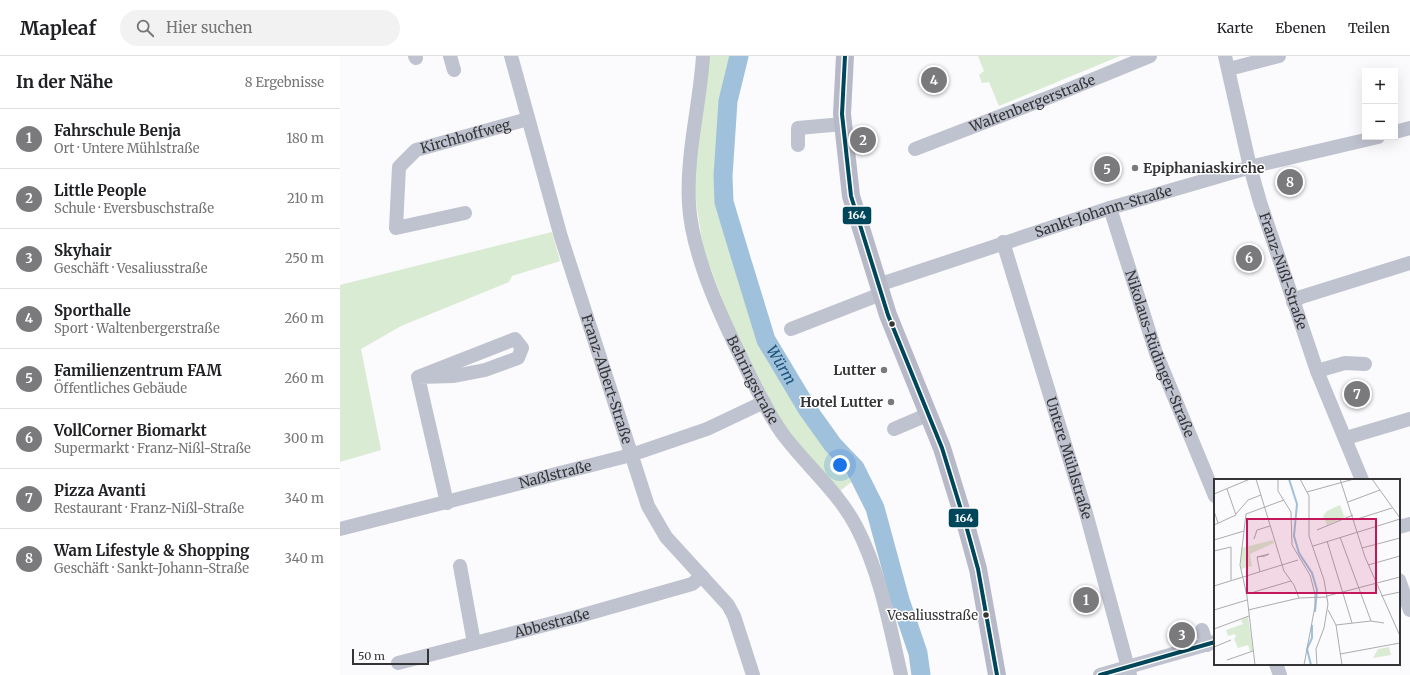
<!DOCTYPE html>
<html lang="de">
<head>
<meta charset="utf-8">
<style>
	:root { --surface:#fff; --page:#f2f2f2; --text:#202124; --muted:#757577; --line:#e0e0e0; --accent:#7a7a7c }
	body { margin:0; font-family:Merriweather,serif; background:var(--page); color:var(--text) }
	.controls { position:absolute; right:12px; top:12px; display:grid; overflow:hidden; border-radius:0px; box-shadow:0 4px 16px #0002 }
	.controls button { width:36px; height:36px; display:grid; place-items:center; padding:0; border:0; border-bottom:1px solid var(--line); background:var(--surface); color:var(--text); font:20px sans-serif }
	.scale { position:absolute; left:12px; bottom:10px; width:77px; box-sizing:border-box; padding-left:4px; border:2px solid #353537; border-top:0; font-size:11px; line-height:14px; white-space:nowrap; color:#353537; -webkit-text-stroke:3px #fff; paint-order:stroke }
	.you { position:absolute; left:500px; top:409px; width:14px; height:14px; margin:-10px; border:3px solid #fff; border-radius:50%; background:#1a73e8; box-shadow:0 0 0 6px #1a73e833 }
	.badge { display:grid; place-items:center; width:26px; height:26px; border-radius:50%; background:var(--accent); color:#fff; font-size:13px; font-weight:700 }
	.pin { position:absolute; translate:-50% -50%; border:2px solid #fff; box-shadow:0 1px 4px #0006 }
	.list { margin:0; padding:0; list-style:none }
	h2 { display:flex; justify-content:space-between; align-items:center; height:52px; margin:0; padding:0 16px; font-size:17px }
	h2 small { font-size:13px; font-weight:400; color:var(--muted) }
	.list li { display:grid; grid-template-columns:26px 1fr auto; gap:12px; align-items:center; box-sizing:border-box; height:60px; padding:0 16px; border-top:1px solid var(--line) }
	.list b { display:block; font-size:15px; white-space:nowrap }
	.list p { margin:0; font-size:13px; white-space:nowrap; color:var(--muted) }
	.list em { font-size:13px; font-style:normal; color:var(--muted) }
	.icon { flex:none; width:22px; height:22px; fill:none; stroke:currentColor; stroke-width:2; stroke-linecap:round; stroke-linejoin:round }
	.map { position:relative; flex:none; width:1070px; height:619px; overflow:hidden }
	header { display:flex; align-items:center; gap:24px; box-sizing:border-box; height:56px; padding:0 20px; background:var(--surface); border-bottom:1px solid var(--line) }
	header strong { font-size:19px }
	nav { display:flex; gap:22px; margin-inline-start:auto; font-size:14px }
	.search { width:280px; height:36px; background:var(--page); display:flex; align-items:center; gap:10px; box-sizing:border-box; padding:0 14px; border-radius:22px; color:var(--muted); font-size:15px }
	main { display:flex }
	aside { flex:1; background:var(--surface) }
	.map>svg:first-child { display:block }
</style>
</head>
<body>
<header>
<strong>Mapleaf</strong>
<div class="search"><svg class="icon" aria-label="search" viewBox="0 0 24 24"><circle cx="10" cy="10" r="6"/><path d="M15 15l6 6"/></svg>Hier suchen</div>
<nav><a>Karte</a><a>Ebenen</a><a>Teilen</a></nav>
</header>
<main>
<aside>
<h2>In der Nähe<small>8 Ergebnisse</small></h2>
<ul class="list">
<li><span class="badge">1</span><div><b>Fahrschule Benja</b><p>Ort · Untere Mühlstraße</p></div><em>180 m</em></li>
<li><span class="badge">2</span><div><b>Little People</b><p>Schule · Eversbuschstraße</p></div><em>210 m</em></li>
<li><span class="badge">3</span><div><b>Skyhair</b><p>Geschäft · Vesaliusstraße</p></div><em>250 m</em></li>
<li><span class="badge">4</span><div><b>Sporthalle</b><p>Sport · Waltenbergerstraße</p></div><em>260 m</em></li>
<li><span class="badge">5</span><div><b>Familienzentrum FAM</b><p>Öffentliches Gebäude</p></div><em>260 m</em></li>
<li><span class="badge">6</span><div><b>VollCorner Biomarkt</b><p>Supermarkt · Franz-Nißl-Straße</p></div><em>300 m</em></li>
<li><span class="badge">7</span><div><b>Pizza Avanti</b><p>Restaurant · Franz-Nißl-Straße</p></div><em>340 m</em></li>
<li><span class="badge">8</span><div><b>Wam Lifestyle &amp; Shopping</b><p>Geschäft · Sankt-Johann-Straße</p></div><em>340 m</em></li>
</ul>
</aside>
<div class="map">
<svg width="1070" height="619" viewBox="0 0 1070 619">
	<rect width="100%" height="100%" fill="#fbfafc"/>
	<!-- green -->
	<g fill="#d9ebd2">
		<polygon points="369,0 390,0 381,55 377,123 381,163 394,198 415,277 422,290 444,322 467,365 490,398 515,423 499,436 440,372 398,286 363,192 352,118"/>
		<polygon points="638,0 780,0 659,50 649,26 642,27 639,19 644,15"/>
		<polygon points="212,176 220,205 172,220 169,226 61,270 21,293 41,394 0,406 0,229"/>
	</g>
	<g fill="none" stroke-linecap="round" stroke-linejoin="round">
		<!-- river -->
		<path stroke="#9fc1dc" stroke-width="19" id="s1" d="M 399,0 L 388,45 L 383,120 L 384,146 L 399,196 L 426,284 L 468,354 L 493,389 L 515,412 L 535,452 L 560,544 L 578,597 L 581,619"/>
		<!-- minor -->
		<g stroke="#bfc2cf" stroke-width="14">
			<polyline points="75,0 76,2"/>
			<polyline points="110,0 114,14"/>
			<path id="s2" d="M 171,0 L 221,181 L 308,450 L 326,481 L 388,549 L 394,560 L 413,619"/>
			<path id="s3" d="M 363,0 C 360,49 346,98 349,148 C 352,203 387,273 411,322 C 421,342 431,363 445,381 C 468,411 498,436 516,470 C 540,516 550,570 561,619"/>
			<path id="s4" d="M 885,0 L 910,111 L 920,146 L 977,315 L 1022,424"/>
			<polyline points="889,13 939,0"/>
			<polyline points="1055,76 1070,72"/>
			<polyline points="458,89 458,72 503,68"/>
			<path id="s5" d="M 575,93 L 720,37 L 810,0"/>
			<path id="s6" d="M 770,152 L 816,297 L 875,440"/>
			<path id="s7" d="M 125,157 L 56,172 L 59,111 L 76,94 L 188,63"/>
			<path id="s8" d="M 663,186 L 746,457 L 790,619"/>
			<path id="s9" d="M 538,229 L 770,152 L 918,109 L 1038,81"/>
			<polyline points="953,246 961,241 1070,207"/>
			<polyline points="451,273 541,238"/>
			<polyline points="977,315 1005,307 1025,308"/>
			<polyline points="78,321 175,283 182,292 178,302 145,314 114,320 78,321 107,447"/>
			<polyline points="554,373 589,358"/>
			<polyline points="1006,382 1070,363"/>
			<polyline points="1059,471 1070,468"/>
			<path id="s10" d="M 0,473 L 291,399 L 367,373 L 424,346"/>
			<polyline points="120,510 134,587"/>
			<polyline points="1059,524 1070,554"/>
			<polyline points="862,574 867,589"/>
			<path id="s11" d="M 58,607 L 236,561 L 352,528 L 362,520"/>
			<polyline points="936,608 940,619"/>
			<polyline points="760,619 875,586"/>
		</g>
		<!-- major -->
		<polyline stroke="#b7b9c8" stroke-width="18" points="505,0 502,58 511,140 548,259 602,392 627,473 638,513 657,619"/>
		<defs>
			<g id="bus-1">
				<polyline points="505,0 502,58 511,140 548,259 602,392 627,473 638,513 657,619"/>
				<polyline points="760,619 875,586"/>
			</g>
		</defs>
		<!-- bus-1 casing -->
		<use href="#bus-1" stroke="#fff" stroke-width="7"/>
		<!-- bus-1 -->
		<use href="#bus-1" stroke="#00465a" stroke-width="4"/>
	</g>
	<!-- markers -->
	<g fill="#7a7a7c" stroke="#fff" stroke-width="1.5">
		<circle cx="795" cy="112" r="4"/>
		<circle cx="544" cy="314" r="4"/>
		<circle cx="551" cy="346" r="4"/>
	</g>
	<g fill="#353537" stroke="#fff" stroke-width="1.5">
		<circle cx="552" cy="268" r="3.5"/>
		<circle cx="646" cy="559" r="3.5"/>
	</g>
	<g text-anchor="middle" stroke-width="3" stroke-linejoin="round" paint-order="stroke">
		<!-- bus labels -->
		<g font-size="13" fill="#353537" stroke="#fff" text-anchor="end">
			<text x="638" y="564">Vesaliusstraße</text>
		</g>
		<!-- street labels -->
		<g font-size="14" fill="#353537" stroke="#fff">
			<text dy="5" stroke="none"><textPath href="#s5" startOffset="126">Waltenbergerstraße</textPath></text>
			<text dy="5" stroke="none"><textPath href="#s7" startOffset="207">Kirchhoffweg</textPath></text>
			<text dy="5" stroke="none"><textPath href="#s9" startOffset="237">Sankt-Johann-Straße</textPath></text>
			<text dy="5" stroke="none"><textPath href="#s4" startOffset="223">Franz-Nißl-Straße</textPath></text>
			<text dy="5" stroke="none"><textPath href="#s6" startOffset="154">Nikolaus-Rüdinger-Straße</textPath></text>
			<text dy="5" stroke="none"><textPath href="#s2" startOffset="337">Franz-Albert-Straße</textPath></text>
			<text dy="5" stroke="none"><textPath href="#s3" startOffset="337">Behringstraße</textPath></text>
			<text dy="5" stroke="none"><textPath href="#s8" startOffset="226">Untere Mühlstraße</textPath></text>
			<text dy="5" stroke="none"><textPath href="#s10" startOffset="222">Naßlstraße</textPath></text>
			<text dy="5" stroke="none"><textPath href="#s11" startOffset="159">Abbestraße</textPath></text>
		</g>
		<!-- poi labels -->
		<g font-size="14" font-weight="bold" fill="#353537" stroke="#fff" text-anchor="end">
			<text x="803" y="117" text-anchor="start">Epiphaniaskirche</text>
			<text x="536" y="319">Lutter</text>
			<text x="543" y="351">Hotel Lutter</text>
		</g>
		<!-- water labels -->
		<g font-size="15" font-style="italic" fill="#1b547a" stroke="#fff">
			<text dy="5" stroke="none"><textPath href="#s1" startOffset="321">Würm</textPath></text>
		</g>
	</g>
	<!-- overview -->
	<g transform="translate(874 423)">
		<rect width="186" height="186" fill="#fbfafc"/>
		<path d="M 126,26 L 130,37 L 135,36 L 113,46 L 109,37 L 113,32 ZM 59,61 L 60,64 L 36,75 L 38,87 L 27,90 L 27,69 ZM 34,138 L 39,172 L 36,172 L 34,166 L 24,169 L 20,160 L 22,158 L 21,155 L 14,157 L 12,151 L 29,145 L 27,141 ZM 175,168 L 177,176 L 159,179 L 164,170 Z" fill="#d9ebd2"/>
		<path fill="none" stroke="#9fc1dc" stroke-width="2" d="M 75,0 L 83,25 L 80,57 L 85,74 L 98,94 L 103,111 L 101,133M 97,186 L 93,170 L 98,159 L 98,146"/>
		<path fill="none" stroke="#acabad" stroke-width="1" d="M 42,0 L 70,92 L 80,106 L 85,119M 64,0 L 64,12 L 77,33 L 78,66 L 96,96 L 101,115 L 101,127 L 90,186M 86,0 L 95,17 L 95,57 L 110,101 L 114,125 L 110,149 L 102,170 L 103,186M 126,0 L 151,78 L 186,157M 158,0 L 186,39M 93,13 L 140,0M 0,15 L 36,0M 134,23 L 166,11M 0,32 L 4,44M 22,35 L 34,21 L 47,16M 140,41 L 178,29M 0,46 L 22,36 L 13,10M 103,51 L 139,36M 126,58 L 157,142M 40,60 L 43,51 L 56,47M 0,61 L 30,52M 113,62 L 138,144M 99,67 L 186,40M 148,69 L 186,59M 0,72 L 17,68 L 17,101M 43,78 L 55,75 L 51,77 L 43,78 L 46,93M 154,86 L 186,77M 0,107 L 84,81M 40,113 L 77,102M 113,117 L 186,98M 167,117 L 186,113M 0,131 L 33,121M 34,131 L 85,119 L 113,118M 114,131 L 122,146 L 128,186M 122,146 L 157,142 L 170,144M 0,150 L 35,137M 0,168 L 17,161M 126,175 L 186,164M 13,181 L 39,172M 41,186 L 33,117 L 26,86 L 32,35 L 70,21"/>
		<path fill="#c2185b" fill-opacity="0.15" stroke="#c2185b" stroke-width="2" d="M 33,40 L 162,40 L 162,114 L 33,114 Z"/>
		<rect width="186" height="186" fill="none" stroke="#353537" stroke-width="2"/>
	</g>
	<g stroke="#fff" stroke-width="1.5">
		<rect x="502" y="150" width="30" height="19" rx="4" fill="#00465a"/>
		<rect x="608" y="452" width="31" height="20" rx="4" fill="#00465a"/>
	</g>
	<g font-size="11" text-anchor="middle" font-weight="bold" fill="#fff">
		<text x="517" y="163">164</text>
		<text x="624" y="466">164</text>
	</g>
</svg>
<div class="controls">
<button>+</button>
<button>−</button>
</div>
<div class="scale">50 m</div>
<div class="you"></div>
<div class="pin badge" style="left:746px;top:544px">1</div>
<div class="pin badge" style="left:523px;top:84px">2</div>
<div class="pin badge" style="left:842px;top:579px">3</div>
<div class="pin badge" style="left:594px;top:24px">4</div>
<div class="pin badge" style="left:767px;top:113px">5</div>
<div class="pin badge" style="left:909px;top:202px">6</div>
<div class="pin badge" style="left:1017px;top:338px">7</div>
<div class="pin badge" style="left:950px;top:126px">8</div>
</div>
</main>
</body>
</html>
